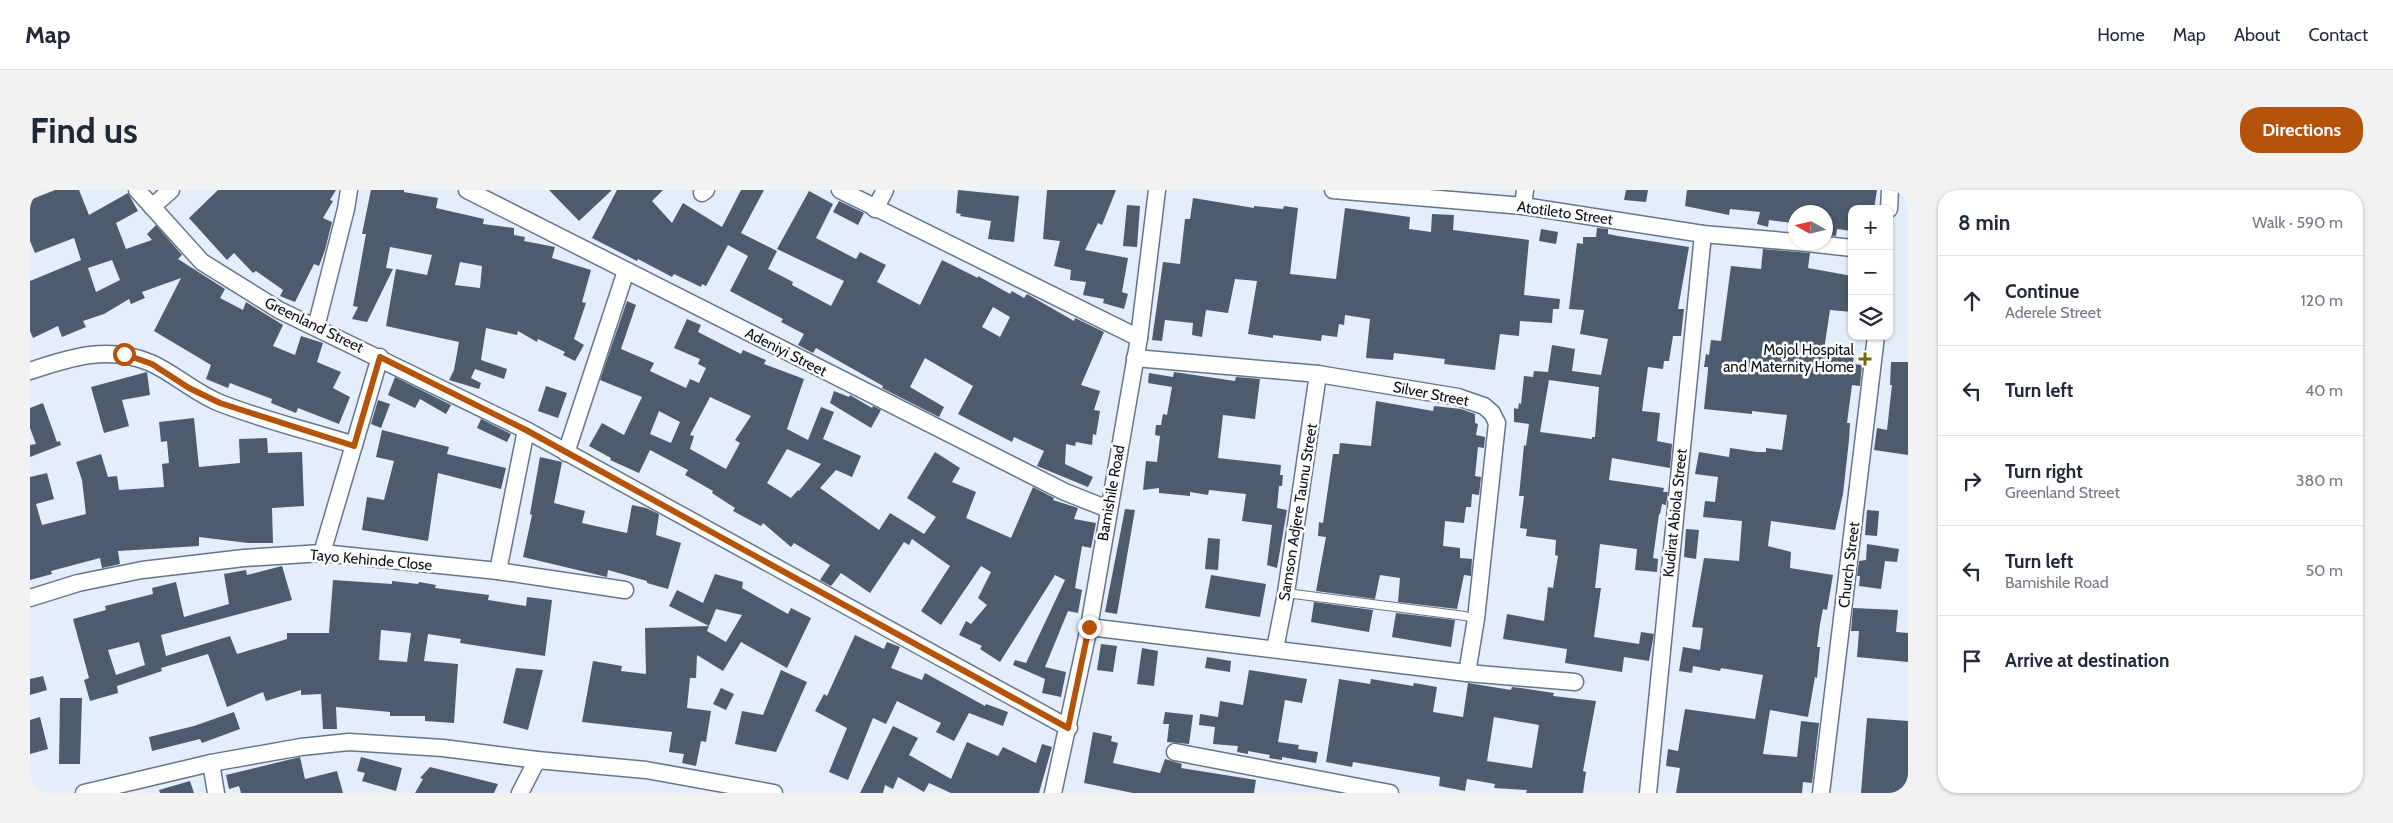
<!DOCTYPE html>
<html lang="en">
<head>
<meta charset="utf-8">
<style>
	:root { --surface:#fff; --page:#f2f2f3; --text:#1f2937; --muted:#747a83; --line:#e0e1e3; --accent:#b45309 }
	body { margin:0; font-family:Cabin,sans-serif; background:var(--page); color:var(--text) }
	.controls { position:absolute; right:15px; top:15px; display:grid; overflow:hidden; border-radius:10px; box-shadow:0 1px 4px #0004 }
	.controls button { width:45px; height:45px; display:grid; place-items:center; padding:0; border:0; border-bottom:1px solid var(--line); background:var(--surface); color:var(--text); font:25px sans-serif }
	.compass { position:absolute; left:1758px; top:15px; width:45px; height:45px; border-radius:50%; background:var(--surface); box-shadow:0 1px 4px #0004; rotate:278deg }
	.stop { position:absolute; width:15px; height:15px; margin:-11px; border:4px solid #b45309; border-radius:50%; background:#fff }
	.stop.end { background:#b45309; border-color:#fff; box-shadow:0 1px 5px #0008 }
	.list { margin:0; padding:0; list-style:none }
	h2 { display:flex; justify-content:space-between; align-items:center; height:65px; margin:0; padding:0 20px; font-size:21px }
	h2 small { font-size:16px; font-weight:400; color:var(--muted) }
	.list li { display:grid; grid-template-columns:32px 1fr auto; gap:15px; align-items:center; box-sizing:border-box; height:90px; padding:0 20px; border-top:1px solid var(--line) }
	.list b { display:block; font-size:19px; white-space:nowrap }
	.list p { margin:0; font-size:16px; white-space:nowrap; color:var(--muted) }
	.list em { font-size:16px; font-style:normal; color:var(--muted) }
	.icon { flex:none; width:28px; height:28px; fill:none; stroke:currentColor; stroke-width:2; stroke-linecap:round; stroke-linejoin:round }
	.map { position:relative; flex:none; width:1878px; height:603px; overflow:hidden; border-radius:20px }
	header { display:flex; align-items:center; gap:30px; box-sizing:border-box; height:70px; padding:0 25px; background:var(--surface); border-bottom:1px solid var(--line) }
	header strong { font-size:24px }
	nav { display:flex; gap:28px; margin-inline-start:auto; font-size:18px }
	.intro { display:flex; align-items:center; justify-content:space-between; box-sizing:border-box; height:120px; padding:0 30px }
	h1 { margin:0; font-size:35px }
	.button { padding:12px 22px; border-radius:20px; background:var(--accent); color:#fff; font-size:18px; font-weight:700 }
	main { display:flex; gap:30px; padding:0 30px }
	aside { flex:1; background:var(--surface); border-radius:20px; box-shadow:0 1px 4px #0004 }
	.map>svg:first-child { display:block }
</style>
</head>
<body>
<header>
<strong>Map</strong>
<nav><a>Home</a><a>Map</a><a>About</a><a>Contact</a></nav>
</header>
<div class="intro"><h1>Find us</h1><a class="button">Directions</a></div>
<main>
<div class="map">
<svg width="1878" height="603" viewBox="0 0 1878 603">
	<rect width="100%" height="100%" fill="#e3edfb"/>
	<!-- building -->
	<g fill="#4c5b6e" fill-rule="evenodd">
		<path d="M 25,0 L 49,0 L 59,25 L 98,3 L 108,21 L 86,33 L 96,59 L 122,50 L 117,44 L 126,35 L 152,65 L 148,69 L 195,99 L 190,108 L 213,120 L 216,112 L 253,135 L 243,156 L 265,165 L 271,146 L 293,153 L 287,172 L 311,182 L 303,198 L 320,207 L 309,234 L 268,218 L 266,223 L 241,213 L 242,209 L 200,193 L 198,198 L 176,189 L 181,175 L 124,141 L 151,88 L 112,102 L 115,108 L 101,114 L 99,109 L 74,124 L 53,131 L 56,137 L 32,147 L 28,136 L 3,148 L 0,141 L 0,91 L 51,70 L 44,48 L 5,63 L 0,51 L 0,10 ZM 82,70 L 90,90 L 66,102 L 58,78 Z"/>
		<polygon points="188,0 306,0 300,10 303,11 293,28 302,32 295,60 289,76 284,74 265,112 250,106 253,100 226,81 223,83 204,63 197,70 159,28"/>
		<path d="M 341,0 L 374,0 L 374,2 L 408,8 L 406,18 L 454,29 L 453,34 L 484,38 L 484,45 L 495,47 L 494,51 L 525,57 L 522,68 L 561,80 L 552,112 L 556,113 L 544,149 L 554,155 L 545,171 L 533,165 L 535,162 L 508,149 L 507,152 L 488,141 L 487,145 L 456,138 L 451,170 L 477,179 L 474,189 L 445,179 L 441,188 L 451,193 L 449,199 L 419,190 L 424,180 L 429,152 L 356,136 L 366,79 L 397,85 L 402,65 L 360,57 L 356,78 L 363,79 L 337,132 L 322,129 L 328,117 L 323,116 L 336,44 L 332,44 ZM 430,72 L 452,76 L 450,98 L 425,95 Z"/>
		<polygon points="519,0 582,0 549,31"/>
		<path d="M 587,0 L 633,0 L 622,11 L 642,33 L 653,13 L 692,37 L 711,0 L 734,0 L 711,43 L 747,61 L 738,79 L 763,92 L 762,95 L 801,116 L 814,91 L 747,59 L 779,1 L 803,14 L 786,48 L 826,69 L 830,62 L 856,75 L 847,92 L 890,115 L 912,70 L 948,88 L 948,86 L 980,104 L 982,101 L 994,108 L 997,104 L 1044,131 L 1045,128 L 1074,142 L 1051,195 L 1070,201 L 1064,220 L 1070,221 L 1066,245 L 1063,244 L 1062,255 L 1046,252 L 1045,256 L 1036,254 L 1035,274 L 1063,287 L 1058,297 L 1007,276 L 1014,261 L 984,247 L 982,252 L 928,224 L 943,196 L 895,168 L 880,197 L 914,217 L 909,227 L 852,198 L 853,196 L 786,158 L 783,163 L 768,155 L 774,144 L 751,132 L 753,129 L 700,101 L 718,66 L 698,55 L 676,96 L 672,94 L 671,97 L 646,85 L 644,84 L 642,87 L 608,69 L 607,71 L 562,48 ZM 963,117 L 980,127 L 970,147 L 952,137 Z"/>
		<polygon points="928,0 989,6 984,52 958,49 961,31 930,26 931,24 926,23"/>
		<polygon points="1017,0 1086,0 1072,35 1068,33 1055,60 1098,68 1092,102 1098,104 1094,119 1073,113 1074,109 1053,105 1056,92 1040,90 1041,80 1024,76 1030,51 1013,49"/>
		<polygon points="1596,0 1618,0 1616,12 1594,10"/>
		<polygon points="1657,0 1847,0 1844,19 1822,19 1822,41 1807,39 1806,46 1796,45 1796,22 1764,22 1763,33 1739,30 1738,37 1727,34 1730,22 1700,19 1699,25 1655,16"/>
		<polygon points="1163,8 1224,18 1224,16 1253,19 1254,16 1268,18 1260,84 1306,89 1315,18 1380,27 1379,39 1401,42 1402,24 1424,25 1423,40 1499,50 1494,105 1530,109 1529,119 1523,119 1522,133 1490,131 1489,146 1470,144 1465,180 1414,174 1415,169 1364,163 1363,170 1336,168 1340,129 1315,125 1314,135 1309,134 1307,147 1292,145 1291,151 1243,145 1243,148 1218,144 1227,91 1205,89 1198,123 1176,120 1172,147 1162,145 1163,133 1135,130 1132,151 1122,150 1133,72 1150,74 1155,29 1160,29"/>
		<polygon points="809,11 834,23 828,35 803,22"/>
		<polygon points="1097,15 1110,16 1107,57 1093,56"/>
		<path d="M 1567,38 L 1578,39 L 1578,44 L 1588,46 L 1659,57 L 1648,119 L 1654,119 L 1651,146 L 1643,146 L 1639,171 L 1634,171 L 1633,179 L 1618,177 L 1612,221 L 1630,223 L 1627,251 L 1642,254 L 1640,278 L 1582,268 L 1579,290 L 1634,298 L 1633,302 L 1638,302 L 1636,315 L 1632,314 L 1630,324 L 1629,324 L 1623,368 L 1628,369 L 1627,382 L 1605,380 L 1607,359 L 1570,354 L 1565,398 L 1571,398 L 1564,447 L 1609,454 L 1611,442 L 1624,444 L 1619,471 L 1594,467 L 1592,482 L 1535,473 L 1537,459 L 1473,449 L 1477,424 L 1514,431 L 1518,397 L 1523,398 L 1528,366 L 1525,365 L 1526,350 L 1496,346 L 1497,339 L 1490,338 L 1494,306 L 1489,306 L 1494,255 L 1496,256 L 1499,234 L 1484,232 L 1484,218 L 1488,219 L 1489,213 L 1491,214 L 1494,186 L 1503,187 L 1504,181 L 1518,182 L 1522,155 L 1545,159 L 1542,181 L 1571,185 L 1578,149 L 1550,144 L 1554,120 L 1539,119 L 1547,53 L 1553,54 L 1553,47 L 1566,47 ZM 1519,190 L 1569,197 L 1565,247 L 1562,247 L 1562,249 L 1510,242 Z"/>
		<polygon points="1511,39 1528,42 1526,54 1509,51"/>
		<polygon points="1733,59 1780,63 1778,78 1822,86 1822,122 1800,120 1794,160 1824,163 1823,174 1832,175 1830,196 1822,195 1817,233 1820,233 1819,250 1813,304 1805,340 1741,331 1738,356 1761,362 1760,378 1803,385 1797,420 1793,419 1790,434 1787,457 1790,457 1787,488 1785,487 1778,527 1740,520 1733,564 1767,567 1771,531 1789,533 1782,593 1773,592 1772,603 1646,603 1650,578 1636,576 1638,559 1648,561 1655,519 1725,529 1733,485 1691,478 1690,481 1663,476 1662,483 1649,481 1653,457 1670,460 1673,438 1662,437 1674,368 1709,371 1712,331 1673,327 1675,311 1685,312 1688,287 1665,284 1669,262 1699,267 1700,258 1727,262 1736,262 1736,258 1752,260 1757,225 1722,221 1722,224 1674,219 1678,180 1678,177 1674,177 1676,164 1679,165 1681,150 1691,151 1701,76 1731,79"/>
		<path d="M 597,111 L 606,115 L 591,159 L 624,173 L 620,181 L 656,198 L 660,189 L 669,193 L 676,178 L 668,174 L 670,169 L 644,158 L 657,129 L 671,135 L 668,142 L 711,164 L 713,160 L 736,170 L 734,174 L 774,189 L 757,239 L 778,250 L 791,217 L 804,222 L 793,249 L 831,266 L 822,287 L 806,280 L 790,298 L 849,340 L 860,323 L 894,344 L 906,327 L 877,308 L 905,262 L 930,278 L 922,292 L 946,302 L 936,328 L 981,348 L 1003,297 L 1024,308 L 1023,310 L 1048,318 L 1044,329 L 1066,333 L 1061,358 L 1052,356 L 1045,398 L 1052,400 L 1048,423 L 1038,421 L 1015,477 L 1036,482 L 1031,507 L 1012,503 L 1015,489 L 983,475 L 985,470 L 996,473 L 1035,390 L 1025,385 L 970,472 L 950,459 L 952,456 L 929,445 L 936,431 L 941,434 L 957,415 L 948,408 L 961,382 L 951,376 L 911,435 L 891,421 L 920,376 L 882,349 L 879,355 L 874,352 L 840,403 L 811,383 L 801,396 L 790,390 L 800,375 L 764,353 L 761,357 L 733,333 L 731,336 L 703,321 L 705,318 L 682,303 L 683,301 L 655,285 L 658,280 L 620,260 L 609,283 L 580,270 L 581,268 L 559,256 L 572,233 L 594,245 L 612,207 L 570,190 ZM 680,207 L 721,226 L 705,250 L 710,253 L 696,279 L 660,259 L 664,246 L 660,245 ZM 629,221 L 650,232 L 641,253 L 620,244 ZM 757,259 L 791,274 L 769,301 L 768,300 L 761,308 L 737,293 Z"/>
		<polygon points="1861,172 1878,172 1878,265 1844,260 1847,238 1857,240 1862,195 1860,195"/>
		<polygon points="117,182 120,205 92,210 99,236 74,243 61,197"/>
		<polygon points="1144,182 1205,191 1206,187 1230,189 1225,229 1193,225 1188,268 1251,275 1250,285 1253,285 1252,296 1249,296 1247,318 1257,320 1247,378 1237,375 1242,335 1212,331 1216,304 1179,300 1178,305 1160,302 1160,306 1129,303 1129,298 1113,300 1116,271 1127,272 1130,246 1125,245 1126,235 1131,235 1133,224 1137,225 1142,197 1118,193 1119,183 1143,187"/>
		<polygon points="365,187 421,215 416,224 390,209 385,218 358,205"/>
		<polygon points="516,196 537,203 528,228 508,221"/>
		<polygon points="804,201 819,207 820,205 842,218 843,216 851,220 841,238 800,213"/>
		<polygon points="348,210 360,214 351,238 341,234"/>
		<polygon points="1346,211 1403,221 1404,216 1431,219 1445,224 1445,233 1448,234 1446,245 1455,247 1454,258 1448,257 1445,286 1451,287 1449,305 1442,304 1441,317 1436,317 1434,333 1415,331 1413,356 1430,358 1430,368 1442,369 1441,386 1434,385 1427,419 1368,412 1370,388 1350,385 1345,409 1286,401 1296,347 1288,346 1289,332 1293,333 1303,264 1309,264 1310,253 1341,256"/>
		<polygon points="13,213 27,252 30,251 31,255 0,267 0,255 6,254 0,238 0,218"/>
		<polygon points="164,228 169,277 210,273 209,249 237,248 238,263 272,262 274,316 242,318 243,353 218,353 169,347 169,356 88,361 90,374 72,378 70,368 21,381 22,384 0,390 0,287 17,283 24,309 6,314 12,335 56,324 52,290 46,272 71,264 78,287 87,286 89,300 134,297 132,274 139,273 137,251 131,252 129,232"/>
		<polygon points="451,229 481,244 477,252 447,238"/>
		<polygon points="352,240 419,257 417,264 476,278 471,299 408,283 398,351 332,340 337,307 354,310 364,271 346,267"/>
		<polygon points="510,267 532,272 524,313 555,321 552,333 597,343 602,315 616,318 629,324 626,345 651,353 638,399 617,393 617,391 578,380 577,387 493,367 502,325 500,324"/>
		<polygon points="1095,319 1105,320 1087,424 1075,422"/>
		<polygon points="1837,320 1849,321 1847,346 1835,345"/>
		<polygon points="1656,339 1669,340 1666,369 1654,367"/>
		<polygon points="1178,348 1190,349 1188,380 1175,379"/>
		<polygon points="1837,354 1869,359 1867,372 1855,371 1851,399 1829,396 1830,386 1827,386 1829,371 1836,370"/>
		<path d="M 252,376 L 262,410 L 131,445 L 136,466 L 200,446 L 207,464 L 257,449 L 257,443 L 299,443 L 303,390 L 362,394 L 362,391 L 388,394 L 389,392 L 406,395 L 405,398 L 459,405 L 458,410 L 496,416 L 497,407 L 522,410 L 515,466 L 430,453 L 431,449 L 398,444 L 394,471 L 428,474 L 424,533 L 395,531 L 395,526 L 360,526 L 360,522 L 306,517 L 307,539 L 293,539 L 291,504 L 271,505 L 271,500 L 236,511 L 233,502 L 197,517 L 178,464 L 131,478 L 132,481 L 87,496 L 88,503 L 60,511 L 54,490 L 59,488 L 43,429 L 76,420 L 75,416 L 123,404 L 122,398 L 146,392 L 154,427 L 199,414 L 194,384 L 216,380 L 217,385 ZM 351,440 L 381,443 L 377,472 L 349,470 ZM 109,452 L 115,475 L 86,485 L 78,460 Z"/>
		<polygon points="685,384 713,392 712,398 758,424 761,418 781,428 757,478 711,452 693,481 667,465 666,488 660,488 657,518 681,521 676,552 671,551 666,576 652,573 654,564 639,562 642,542 552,532 563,471 592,476 591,481 616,484 615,438 679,436 677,441 696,452 712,425 686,419 679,436 639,416 647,400 673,413"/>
		<polygon points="1181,385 1236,394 1230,427 1175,418"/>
		<polygon points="1284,412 1343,420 1339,442 1281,432"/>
		<polygon points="1823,418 1868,420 1866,442 1878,443 1878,472 1827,467 1829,441 1821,441"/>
		<polygon points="1366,423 1425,430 1421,457 1362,447"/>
		<polygon points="825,445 854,459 857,452 870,457 861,478 892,490 895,483 955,516 956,514 978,522 973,536 939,523 924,551 906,542 911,533 867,511 856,534 843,528 818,590 799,582 817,538 785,521 794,504 797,506"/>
		<polygon points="1071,454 1087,456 1083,482 1067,480"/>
		<polygon points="1112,458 1128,461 1124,496 1107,494"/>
		<polygon points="1177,467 1201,471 1200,482 1175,478"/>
		<polygon points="486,478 513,480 498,540 473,533"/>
		<polygon points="751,480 777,492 746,562 705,554 712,521 733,525"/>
		<polygon points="1219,480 1277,489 1272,513 1255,510 1248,552 1269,555 1268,559 1288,562 1286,573 1252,567 1252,570 1239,568 1240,565 1218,561 1218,564 1207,562 1208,556 1183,554 1185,537 1169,535 1170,524 1188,527 1190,511 1213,515"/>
		<polygon points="13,486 17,500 0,505 0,489"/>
		<path d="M 1309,489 L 1340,494 L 1341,489 L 1383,496 L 1384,493 L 1407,497 L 1403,522 L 1433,527 L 1438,493 L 1481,500 L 1482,497 L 1491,498 L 1524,503 L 1523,506 L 1566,511 L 1553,581 L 1556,582 L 1553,603 L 1496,603 L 1497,600 L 1464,598 L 1465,594 L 1437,589 L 1435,601 L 1409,596 L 1410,587 L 1323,572 L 1322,577 L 1296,572 ZM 1464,527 L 1509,535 L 1502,578 L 1457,571 Z"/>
		<polygon points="691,498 704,504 696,520 683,514"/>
		<polygon points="30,508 52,508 50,574 29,574"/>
		<polygon points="204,522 210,539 172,553 170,549 122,561 119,547 164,536"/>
		<polygon points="1135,522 1163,525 1159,554 1137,552 1139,534 1133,534"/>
		<polygon points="10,527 18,559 0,564 0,530"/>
		<polygon points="1837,528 1878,531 1878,603 1831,603"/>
		<polygon points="863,536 888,548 879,565 921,589 937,552 968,566 973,557 1006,573 1012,554 1022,557 1009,603 921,603 899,593 894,602 868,587 863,599 855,595 853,603 830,603"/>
		<polygon points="1063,542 1082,546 1081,551 1088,553 1083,573 1130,583 1135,569 1152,574 1151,578 1226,590 1224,603 1103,603 1054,593"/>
		<polygon points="270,567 275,589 307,581 313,603 211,603 209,596 199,599 196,585"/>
		<polygon points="331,567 372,578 366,601 332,591 335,583 327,581"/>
		<polygon points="400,577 468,594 464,603 385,603 393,589 390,588"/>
		<polygon points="160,591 164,603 130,603 129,600"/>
	</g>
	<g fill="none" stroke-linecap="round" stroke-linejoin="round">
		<defs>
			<polyline id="lane" points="1256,403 1435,426 1446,429"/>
			<g id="street">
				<polyline points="107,0 172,72 249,120 496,240 1039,538"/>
				<polyline points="437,0 1035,302 1078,319"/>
				<polyline points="810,0 1109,148"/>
				<polyline points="1303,0 1493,16 1673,44 1766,52"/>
				<polyline points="672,3 676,0"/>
				<polyline points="1493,16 1495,0"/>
				<polyline points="122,17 141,0"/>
				<polyline points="845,19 855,0"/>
				<polyline points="1859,19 1860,0"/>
				<polyline points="1768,52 1822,58"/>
				<polyline points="286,137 316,19 319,0"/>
				<polyline points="1105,168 1288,184 1428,207 1454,216 1462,223 1467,233 1446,429 1437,483"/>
				<path d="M 0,181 C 41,167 79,155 121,173 C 145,184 165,203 190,213 C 233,230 280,241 324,255"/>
				<polyline points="536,263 596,81"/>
				<polyline points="292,363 350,167"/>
				<polyline points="468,381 496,240"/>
				<polyline points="0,408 48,393 112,380 214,368 292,363 468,381 595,400"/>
				<polyline points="1059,437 1437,483 1545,492"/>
				<polyline points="1245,459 1256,403 1288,184"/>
				<polyline points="1145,562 1360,603"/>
				<polyline points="181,573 186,603"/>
				<polyline points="54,603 181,573 271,557 319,552 413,558 507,570 616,580 744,603"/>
				<polyline points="490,603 507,570"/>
				<polyline points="1023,603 1059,437 1109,148 1127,0"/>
				<polyline points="1618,603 1673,44"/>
				<polyline points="1791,603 1846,146"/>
			</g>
		</defs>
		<!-- lane casing -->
		<use href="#lane" stroke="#66768a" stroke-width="10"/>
		<!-- street casing -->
		<use href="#street" stroke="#66768a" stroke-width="19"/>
		<!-- lane -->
		<use href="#lane" stroke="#fff" stroke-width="8"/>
		<!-- street -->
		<use href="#street" stroke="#fff" stroke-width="16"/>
	</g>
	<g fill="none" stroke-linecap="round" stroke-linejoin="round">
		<!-- route -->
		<polyline stroke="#b45309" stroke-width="6" points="94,164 122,174 159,198 190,213 324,256 350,167 496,240 1038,538 1059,437"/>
	</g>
	<!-- markers -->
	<path fill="#716a03" stroke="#fff" stroke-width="2" d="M1832.5 161.5h5v5h5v5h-5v5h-5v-5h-5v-5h5z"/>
	<g text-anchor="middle" stroke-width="5" stroke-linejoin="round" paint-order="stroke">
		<!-- street labels -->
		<g font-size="15" fill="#090f16" stroke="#fff">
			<text transform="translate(1535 23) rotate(8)" y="5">Atotileto Street</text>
			<text transform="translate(284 135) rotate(26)" y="5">Greenland Street</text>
			<text transform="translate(756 162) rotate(27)" y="5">Adeniyi Street</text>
			<text transform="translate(1401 204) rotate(11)" y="5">Silver Street</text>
			<text transform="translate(1081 303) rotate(-80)" y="5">Bamishile Road</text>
			<text transform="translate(1268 322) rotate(-81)" y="5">Samson Adjere Taunu Street</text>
			<text transform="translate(1645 323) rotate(-84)" y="5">Kudirat Abiola Street</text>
			<text transform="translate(341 370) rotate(5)" y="5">Tayo Kehinde Close</text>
			<text transform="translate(1819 375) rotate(-83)" y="5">Church Street</text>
		</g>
		<!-- poi labels -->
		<g font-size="15" fill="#090f16" stroke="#fff" text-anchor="end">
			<text x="1824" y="165">Mojol Hospital<tspan x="1824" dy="17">and Maternity Home</tspan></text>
		</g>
	</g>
</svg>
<div class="controls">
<button>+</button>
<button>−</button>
<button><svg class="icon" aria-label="layers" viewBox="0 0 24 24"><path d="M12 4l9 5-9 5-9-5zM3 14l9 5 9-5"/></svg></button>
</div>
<svg class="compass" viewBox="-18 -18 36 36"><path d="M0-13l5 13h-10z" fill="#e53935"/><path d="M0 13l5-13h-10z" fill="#747a83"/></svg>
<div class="stop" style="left:94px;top:164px"></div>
<div class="stop end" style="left:1059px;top:437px"></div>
</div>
<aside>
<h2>8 min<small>Walk · 590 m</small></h2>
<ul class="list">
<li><svg class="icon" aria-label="ahead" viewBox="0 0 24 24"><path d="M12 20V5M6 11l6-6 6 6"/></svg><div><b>Continue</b><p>Aderele Street</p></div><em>120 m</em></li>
<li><svg class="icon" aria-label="left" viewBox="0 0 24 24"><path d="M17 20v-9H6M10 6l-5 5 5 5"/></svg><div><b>Turn left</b></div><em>40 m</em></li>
<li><svg class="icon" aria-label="right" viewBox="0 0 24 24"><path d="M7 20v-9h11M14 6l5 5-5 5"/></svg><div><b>Turn right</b><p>Greenland Street</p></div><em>380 m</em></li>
<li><svg class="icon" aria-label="left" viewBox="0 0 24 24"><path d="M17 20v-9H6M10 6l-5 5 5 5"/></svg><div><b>Turn left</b><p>Bamishile Road</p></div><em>50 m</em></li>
<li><svg class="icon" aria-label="arrive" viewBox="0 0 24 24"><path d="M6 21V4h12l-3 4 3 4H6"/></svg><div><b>Arrive at destination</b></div></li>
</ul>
</aside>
</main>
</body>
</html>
